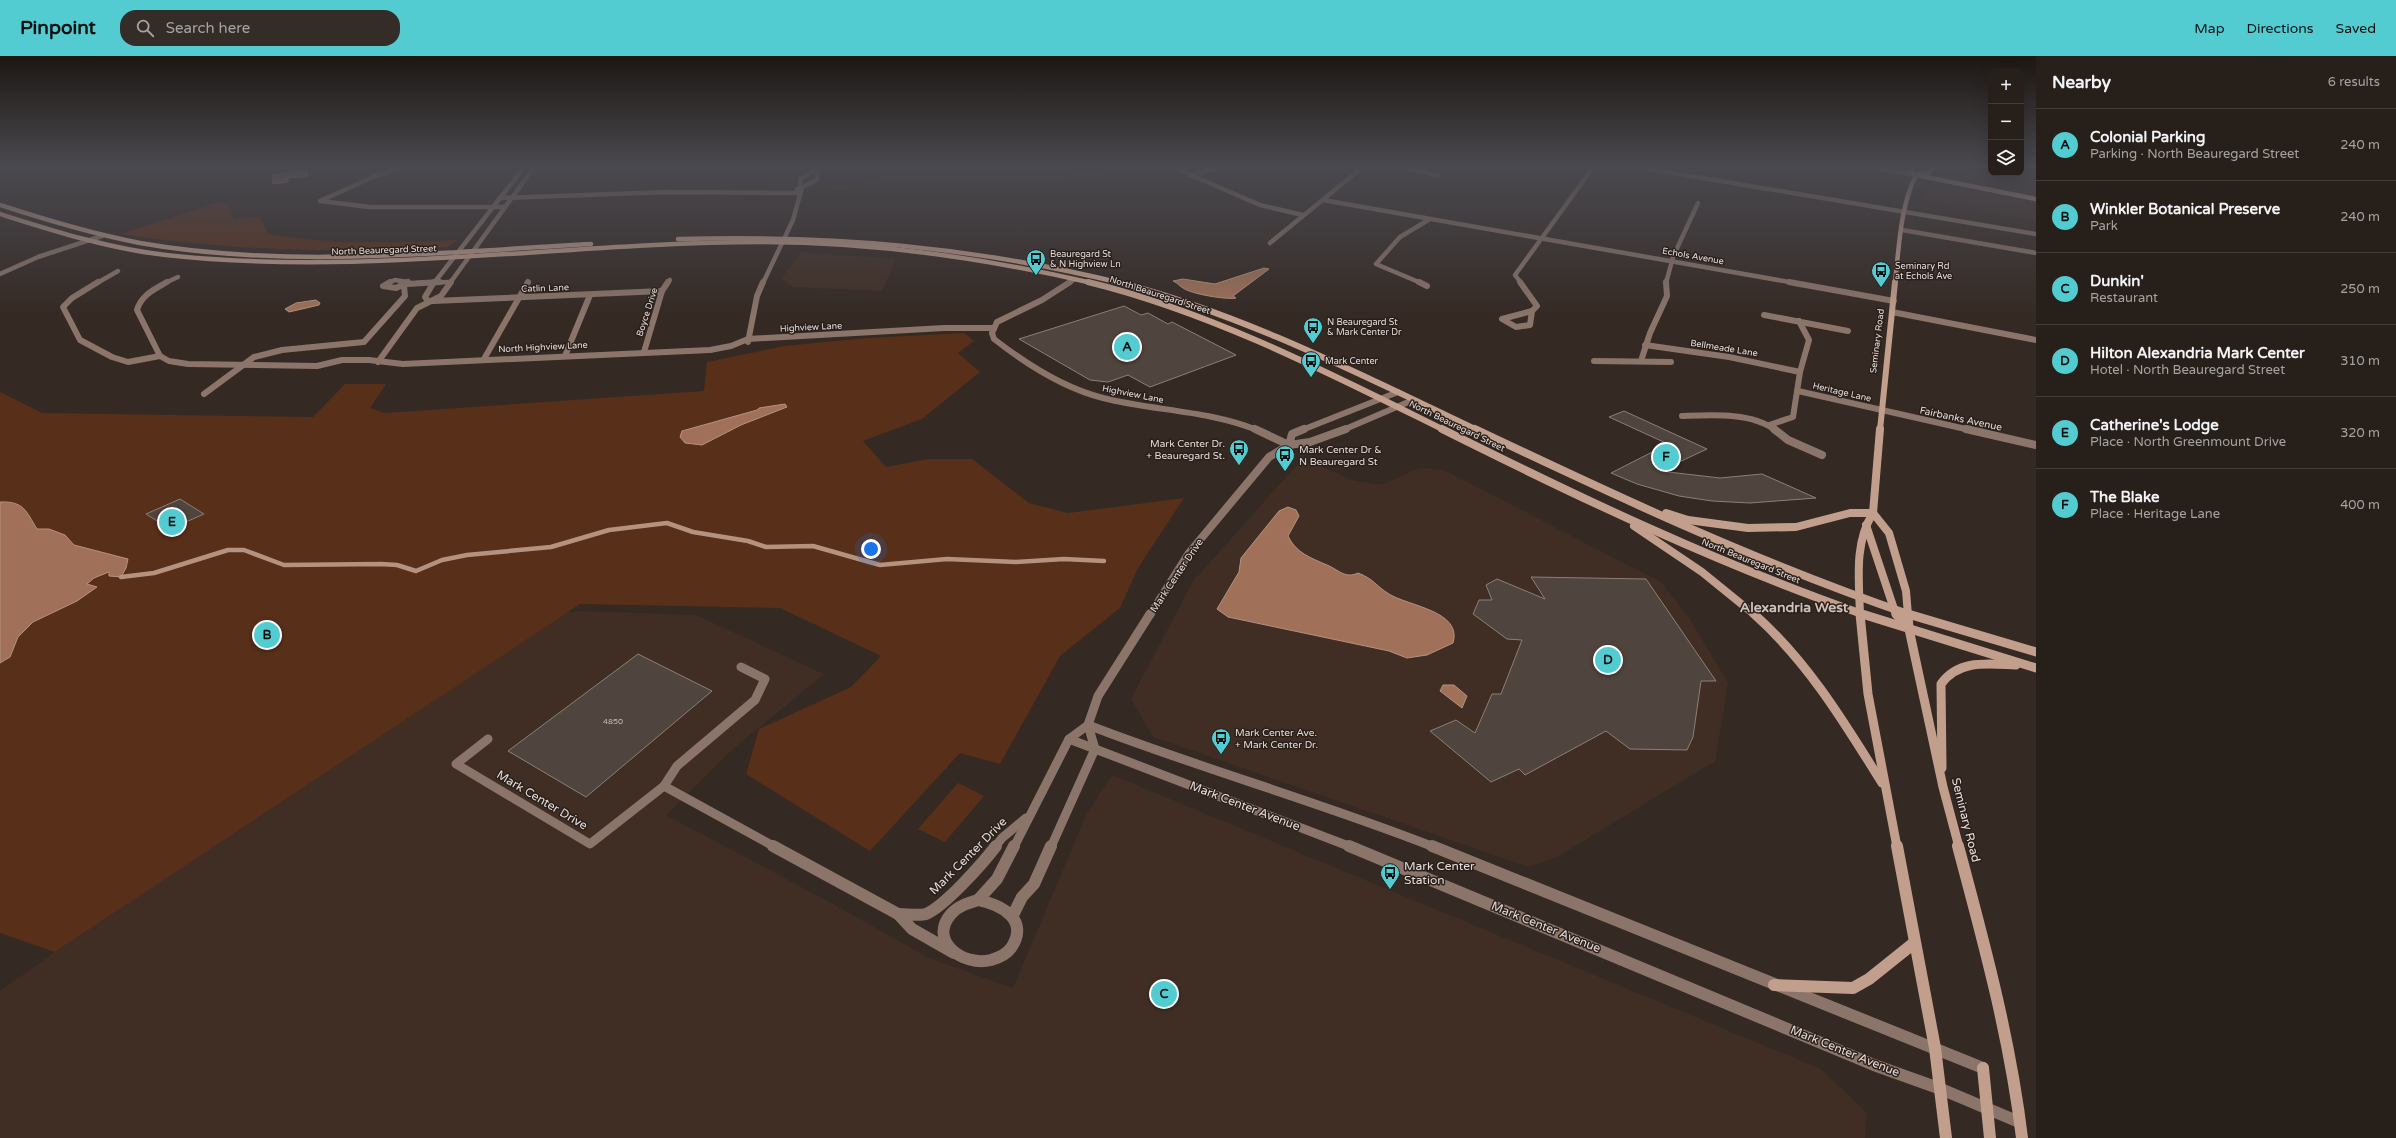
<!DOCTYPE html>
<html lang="en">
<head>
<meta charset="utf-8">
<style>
	:root { --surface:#271f1a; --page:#332c27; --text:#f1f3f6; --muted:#a4a2a2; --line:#433d39; --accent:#52ccd1 }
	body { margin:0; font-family:"Varela Round",sans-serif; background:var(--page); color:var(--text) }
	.controls { position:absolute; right:12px; top:12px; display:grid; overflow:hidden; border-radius:8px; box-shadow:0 4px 16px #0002 }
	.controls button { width:36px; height:36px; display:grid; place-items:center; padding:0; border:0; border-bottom:1px solid var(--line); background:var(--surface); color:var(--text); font:20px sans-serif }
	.you { position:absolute; left:871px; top:493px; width:14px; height:14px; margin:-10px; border:3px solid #fff; border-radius:50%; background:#1a73e8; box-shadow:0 0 0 6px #1a73e833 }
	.badge { display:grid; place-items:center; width:26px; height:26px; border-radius:50%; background:var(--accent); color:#111; font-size:13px; font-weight:700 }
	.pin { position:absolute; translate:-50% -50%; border:2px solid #fff; box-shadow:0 1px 4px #0006 }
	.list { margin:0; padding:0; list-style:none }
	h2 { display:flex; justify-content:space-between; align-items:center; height:52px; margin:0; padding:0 16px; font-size:17px }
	h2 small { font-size:13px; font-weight:400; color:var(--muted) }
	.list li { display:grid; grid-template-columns:26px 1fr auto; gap:12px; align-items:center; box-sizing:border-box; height:72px; padding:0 16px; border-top:1px solid var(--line) }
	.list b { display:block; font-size:15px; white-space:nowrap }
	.list p { margin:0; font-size:13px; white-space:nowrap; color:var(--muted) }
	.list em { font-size:13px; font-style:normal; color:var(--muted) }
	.icon { flex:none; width:22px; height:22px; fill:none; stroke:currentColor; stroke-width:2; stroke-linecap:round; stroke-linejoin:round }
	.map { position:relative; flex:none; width:2036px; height:1082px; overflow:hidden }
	header { display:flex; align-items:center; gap:24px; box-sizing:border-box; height:56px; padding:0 20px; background:var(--accent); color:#111 }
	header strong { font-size:19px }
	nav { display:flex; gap:22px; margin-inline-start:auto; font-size:14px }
	.search { width:280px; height:36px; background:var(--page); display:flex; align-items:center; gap:10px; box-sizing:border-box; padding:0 14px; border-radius:16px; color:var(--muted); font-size:15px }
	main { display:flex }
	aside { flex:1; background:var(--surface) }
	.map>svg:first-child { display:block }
</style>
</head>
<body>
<header>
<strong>Pinpoint</strong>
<div class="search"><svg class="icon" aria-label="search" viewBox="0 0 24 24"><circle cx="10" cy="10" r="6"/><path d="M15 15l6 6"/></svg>Search here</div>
<nav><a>Map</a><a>Directions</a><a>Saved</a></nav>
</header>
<main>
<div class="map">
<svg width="2036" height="1082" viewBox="0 0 2036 1082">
	<rect width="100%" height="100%" fill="#342923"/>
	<!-- built -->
	<g fill="#402e25">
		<polygon points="883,110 1107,110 1121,117 1080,124 817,135 823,129 857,128 877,125 881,122"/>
		<polygon points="1945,110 1991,110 1991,117 2021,117 2021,110 2036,110 2036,140 1941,120 1940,115"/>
		<polygon points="1936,127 2036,145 2036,165 1923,143 1931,129"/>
		<polygon points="801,196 896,203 882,235 794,231 781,223"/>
		<polygon points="1298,408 1316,408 1352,424 1381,429 1420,412 1444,414 1661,526 1691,565 1728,627 1715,705 1559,800 1529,811 1153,681 1131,643 1193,525"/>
		<polygon points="580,555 696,559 824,618 727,698 666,759 826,844 929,902 1013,932 1087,757 1112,719 1821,1013 1866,1056 1865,1082 0,1082 0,935 55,896 565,557"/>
	</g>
	<!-- green -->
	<g fill="#582f19">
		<polygon points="102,110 122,110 125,116 105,117 100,113"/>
		<polygon points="1084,111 1099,112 1108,116 1082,122 1067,115"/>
		<path d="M 222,145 L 229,150 L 234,163 L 260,161 L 268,178 C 332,189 393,187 458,184 L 447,191 C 335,197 232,195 121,178 Z"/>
		<polygon points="964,277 974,285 958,297 980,316 922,363 863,385 886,411 928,403 972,403 1029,447 1068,457 1184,442 1138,512 1120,552 1060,600 1000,708 960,697 870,795 746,718 759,673 851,631 881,600 780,552 580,548 55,896 0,877 0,336 42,357 313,361 345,328 386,328 370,352 385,357 704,335 707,306 784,290 867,282"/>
		<polygon points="958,727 984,740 945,786 918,773"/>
	</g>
	<!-- water -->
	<g fill="#a07158" stroke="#b5927f">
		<polygon points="307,114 308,120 288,122 288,126 273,128 272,119"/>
		<path d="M 1264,212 L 1269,213 L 1233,240 L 1236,242 C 1227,244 1191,238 1183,232 C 1179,230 1178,227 1173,225 L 1183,223 L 1215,228 Z"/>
		<polygon points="316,244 320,247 319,249 289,256 285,253 296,247"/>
		<polygon points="785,348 787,351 741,369 702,389 685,387 680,381 682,375 757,354 759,352"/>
		<path d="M 0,446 C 24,445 26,455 37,473 L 49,473 L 65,479 L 74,489 L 128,503 L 126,512 L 121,521 L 109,520 L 109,516 L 94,522 L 87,528 L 97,531 L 77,545 L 33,566 L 18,581 L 10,601 L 0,607 Z"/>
		<path d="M 1288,451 L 1296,454 L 1299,460 L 1288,480 C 1296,497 1311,502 1327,509 C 1339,514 1345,523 1358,517 C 1374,523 1376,530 1389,538 C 1408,550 1463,555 1453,587 L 1427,599 L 1407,602 L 1389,595 L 1228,561 L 1217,553 L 1239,516 L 1241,502 L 1279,455 Z"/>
		<polygon points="1443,629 1454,629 1467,640 1462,652 1440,635"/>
	</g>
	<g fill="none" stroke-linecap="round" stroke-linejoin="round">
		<!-- stream -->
		<polyline stroke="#b5927f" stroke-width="4.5" points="121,521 154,517 228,494 244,494 284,509 381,508 397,509 416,515 442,504 467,499 551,491 609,474 667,467 693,476 748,485 766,491 813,490 880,509 947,503 1016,506 1064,503 1104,505"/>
	</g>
	<!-- building -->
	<g fill="#50443e" stroke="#8c7f78">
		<polygon points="1124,250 1141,259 1148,257 1168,268 1172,266 1236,299 1150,331 1128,319 1108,326 1090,324 1019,283"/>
		<polygon points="1624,355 1707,393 1660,415 1720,422 1762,418 1816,442 1750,447 1712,445 1679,440 1637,428 1611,417 1668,388 1609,361"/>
		<polygon points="180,443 204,458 170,473 146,458"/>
		<polygon points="1531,521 1646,523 1716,625 1701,625 1693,681 1687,694 1630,693 1606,675 1525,719 1519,713 1491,726 1430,675 1456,664 1475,677 1492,638 1501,638 1522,584 1507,583 1473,558 1479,544 1492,544 1486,529 1497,523 1545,543"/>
		<polygon points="638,598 712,635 586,741 508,695"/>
	</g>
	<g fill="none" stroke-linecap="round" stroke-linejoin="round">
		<!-- street-far4 -->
		<g stroke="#8b756a" stroke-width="4.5">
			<polyline points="405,110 375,120 320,145 370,151 504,151"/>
			<polyline points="1170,110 1260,149 1303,159"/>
			<polyline points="1393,110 1438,119"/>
			<polyline points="1632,110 2036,178"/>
			<polyline points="1864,110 1916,119"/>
			<polyline points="1189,119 1227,110"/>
			<polyline points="797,133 817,124 818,110"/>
			<polyline points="499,142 668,136 801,137"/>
			<polyline points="1323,144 1795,227"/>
			<polyline points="1902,174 2036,197"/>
			<polyline points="1270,187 1364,110"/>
			<polyline points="0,218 38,201 102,180"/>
			<polyline points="97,227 118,215"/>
			<polyline points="165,227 178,221"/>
			<polyline points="388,227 395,224 408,226 407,227"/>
			<polyline points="418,227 450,226"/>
			<polyline points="434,227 525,110"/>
			<polyline points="450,227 535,110"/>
			<polyline points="527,227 528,226"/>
			<polyline points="667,227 670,224"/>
			<polyline points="763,227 793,164 801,135 800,123 817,112"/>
			<polyline points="1068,227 1075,223"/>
			<polyline points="1421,227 1376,208 1400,181 1430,163"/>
			<polyline points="1521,227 1515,219 1594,110"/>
			<polyline points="1666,227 1673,201 1698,147"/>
		</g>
		<!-- street-far3 -->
		<g stroke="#8b756a" stroke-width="6">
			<polyline points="98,226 72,242 63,251 80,284 112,301 128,306 160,300"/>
			<path d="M 167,226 C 155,233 141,239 137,254 L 160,300 L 169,305 L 188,308 L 317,310 L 342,304 L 369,304 L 403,308 L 710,294 L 731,290 L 748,283 L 944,272 L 994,272"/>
			<polyline points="390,226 383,230 396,232 408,226"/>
			<path d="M 1070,226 L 1042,244 L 997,266 L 992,277 L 994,283 C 1026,308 1063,332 1103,342 C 1154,355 1207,354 1257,374"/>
			<polyline points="1419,226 1427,230"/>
			<polyline points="1520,226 1537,250 1532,255"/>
			<polyline points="1789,226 1894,245"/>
			<polyline points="407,228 440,226"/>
			<polyline points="428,245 425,241 434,226"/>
			<polyline points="433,245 662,235"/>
			<polygon points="1532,255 1530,269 1516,271 1502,263"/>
			<polyline points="1892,256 2036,284"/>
			<polyline points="1764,259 1848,275"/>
			<polyline points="748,286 757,240 763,226"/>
			<polyline points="1645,289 1729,301 1800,316"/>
			<polyline points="644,296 662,235 668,226"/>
			<polyline points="565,300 590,239"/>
			<polyline points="484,303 528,226"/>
			<polyline points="1594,305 1671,306"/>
			<polyline points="1641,305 1650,277 1667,240 1666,226"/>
			<polyline points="378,306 417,252 441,240 451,226"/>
			<polyline points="1798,335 1970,374"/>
			<polyline points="204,338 254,301 282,294 364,286 405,240 404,230"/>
			<path d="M 1682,360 C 1710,359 1752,356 1775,374"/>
			<polyline points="1769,369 1793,361 1800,316 1809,284 1799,265"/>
			<polyline points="1302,374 1398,336"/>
			<polyline points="1343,374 1413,344"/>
		</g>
		<!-- street-far2 -->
		<g stroke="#8b756a" stroke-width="8">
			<polyline points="1255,373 1289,389"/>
			<polyline points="1774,373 1788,384 1822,399"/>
			<polyline points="1966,373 2036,389"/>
			<polyline points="1289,389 1292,378 1304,373"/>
			<polyline points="1150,559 1189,497 1269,401 1289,389 1310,386 1346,373"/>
		</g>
		<!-- street-far1 -->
		<g stroke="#8b756a" stroke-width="9">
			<path d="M 1088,669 C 1202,713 1320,746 1434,791"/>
			<polyline points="488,683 456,708 590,788 664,730 775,791"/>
			<polyline points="1069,683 1351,791"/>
			<polyline points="664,730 677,710 755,644 765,623 741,611"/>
			<polyline points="995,791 1002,782 1026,762"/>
			<polyline points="1014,791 1069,683 1088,669 1098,640 1150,558"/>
			<polyline points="1051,791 1095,693 1088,669"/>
		</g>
		<!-- street -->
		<g stroke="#8b756a" stroke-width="12">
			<polyline points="773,790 898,858 912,873 954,897"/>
			<polyline points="1349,790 1874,1009 1941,1033 2019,1066"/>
			<polyline points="1432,790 1983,1012"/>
			<polyline points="978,844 997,823 1014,790"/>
			<path d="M 978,844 C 1002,849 1030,864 1011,892 C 1006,899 998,902 991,904 C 963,911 928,885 951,858 C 958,850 968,847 978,844 Z"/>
			<path d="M 898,858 C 906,858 919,860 926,858 C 945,850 983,807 996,790"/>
			<polyline points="1013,859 1022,841 1034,828 1051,790"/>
		</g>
		<!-- secondary-far4 -->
		<g stroke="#c29f8d" stroke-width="4.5">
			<polyline points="1914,110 1910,114 1916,119 2036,143"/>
			<path d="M 0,149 C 46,164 92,178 140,187 C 288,213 442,196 591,188"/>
			<path d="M 0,158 C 54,175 110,193 166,199 C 365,221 564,186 763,186 C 875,186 984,202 1092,227"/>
			<path d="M 678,183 C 834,179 969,190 1121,227"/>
			<path d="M 1895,227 C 1899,192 1900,151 1916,119 L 1929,116 L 1933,110"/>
		</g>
		<!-- secondary-far3 -->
		<g stroke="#c29f8d" stroke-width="6">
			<path d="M 1088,226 C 1211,256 1331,318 1444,374"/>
			<path d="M 1117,226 C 1243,258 1361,319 1477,374"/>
			<polyline points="1880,374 1895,226"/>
		</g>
		<!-- secondary-far2 -->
		<g stroke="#c29f8d" stroke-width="8">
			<path d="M 1442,373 C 1580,442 1719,508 1865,559"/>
			<path d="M 1475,373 C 1618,441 1761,508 1911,559"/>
			<polyline points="1666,457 1688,464 1748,472 1796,471 1850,457 1873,457"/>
			<polyline points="1873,457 1889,477 1906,535 1908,559"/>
			<polyline points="1866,469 1896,559"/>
			<polyline points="1634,470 1702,516 1755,559"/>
			<path d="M 1860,559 C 1859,524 1854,487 1873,457 L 1880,373"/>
		</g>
		<!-- secondary-far1 -->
		<g stroke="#c29f8d" stroke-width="9">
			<path d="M 1754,558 C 1808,606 1844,666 1882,727"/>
			<polyline points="1860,558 1868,638 1897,791"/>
			<polyline points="1862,558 2036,612"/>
			<polyline points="1896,558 1907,571"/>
			<polyline points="1908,558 2036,596"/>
			<polyline points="1908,558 1909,573 1943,731 1959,791"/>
			<path d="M 1942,712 L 1941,628 C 1959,603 1988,608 2016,609"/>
		</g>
		<!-- secondary -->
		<g stroke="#c29f8d" stroke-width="12">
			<polyline points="1897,790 1935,992 1946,1082"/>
			<path d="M 1958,790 C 1984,887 2010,982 2022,1082"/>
			<polyline points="1774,929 1853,932 1869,923 1914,887"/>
			<polyline points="1983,1012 1990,1082"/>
		</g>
	</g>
	<!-- sky -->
	<linearGradient id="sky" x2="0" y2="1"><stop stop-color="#1d1713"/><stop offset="0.42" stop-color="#4a4950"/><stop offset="1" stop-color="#4a4950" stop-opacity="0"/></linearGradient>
	<rect width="2036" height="262" fill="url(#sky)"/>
	<!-- icons -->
	<defs>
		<symbol id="bus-pin" viewBox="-11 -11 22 30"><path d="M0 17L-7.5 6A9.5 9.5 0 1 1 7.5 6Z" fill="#52ccd1" stroke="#2a1f1a"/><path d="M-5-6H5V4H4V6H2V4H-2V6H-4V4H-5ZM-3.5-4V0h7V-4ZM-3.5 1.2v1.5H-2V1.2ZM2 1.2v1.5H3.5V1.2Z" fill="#111"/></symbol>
	</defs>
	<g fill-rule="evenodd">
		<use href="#bus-pin" x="1025" y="192" width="22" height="30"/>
		<use href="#bus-pin" x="1870" y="204" width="22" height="30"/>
		<use href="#bus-pin" x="1302" y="260" width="22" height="30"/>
		<use href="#bus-pin" x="1300" y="294" width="22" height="30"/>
		<use href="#bus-pin" x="1228" y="382" width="22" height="30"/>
		<use href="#bus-pin" x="1274" y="388" width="22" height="30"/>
		<use href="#bus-pin" x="1210" y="671" width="22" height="30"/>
		<use href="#bus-pin" x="1379" y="806" width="22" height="30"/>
	</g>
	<g text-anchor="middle" stroke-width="3" stroke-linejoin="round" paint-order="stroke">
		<!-- number labels -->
		<g font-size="8" fill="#c0b8b3">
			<text x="613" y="668">4850</text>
		</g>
		<!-- far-street labels -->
		<g font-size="9" fill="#e6deda" stroke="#2a1f1a">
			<text transform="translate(384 194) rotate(-2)" y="3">North Beauregard Street</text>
			<text transform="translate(1693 200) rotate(10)" y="3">Echols Avenue</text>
			<text transform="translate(545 232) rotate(-2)" y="3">Catlin Lane</text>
			<text transform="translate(1160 239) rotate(18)" y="3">North Beauregard Street</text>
			<text transform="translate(647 256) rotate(-72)" y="3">Boyce Drive</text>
			<text transform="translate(811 271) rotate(-3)" y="3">Highview Lane</text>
			<text transform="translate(1877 285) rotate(-83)" y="3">Seminary Road</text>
			<text transform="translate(543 291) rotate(-3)" y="3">North Highview Lane</text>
			<text transform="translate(1724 292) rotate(9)" y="3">Bellmeade Lane</text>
			<text transform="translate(1842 336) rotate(13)" y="3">Heritage Lane</text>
			<text transform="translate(1133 338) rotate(11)" y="3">Highview Lane</text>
			<text transform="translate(1457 370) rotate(26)" y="3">North Beauregard Street</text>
			<text transform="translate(1751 505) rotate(22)" y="3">North Beauregard Street</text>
		</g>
		<!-- far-poi labels -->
		<g font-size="9" fill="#e6deda" stroke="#2a1f1a" text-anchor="start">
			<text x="1050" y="201">Beauregard St<tspan x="1050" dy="10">&amp; N Highview Ln</tspan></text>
			<text x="1895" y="213">Seminary Rd<tspan x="1895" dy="10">at Echols Ave</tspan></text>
			<text x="1327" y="269">N Beauregard St<tspan x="1327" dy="10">&amp; Mark Center Dr</tspan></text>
			<text x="1325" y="308">Mark Center</text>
		</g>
		<!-- street labels -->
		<g font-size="10" fill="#e6deda" stroke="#2a1f1a">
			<text transform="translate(1961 362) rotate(12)" y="4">Fairbanks Avenue</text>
			<text transform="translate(1176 519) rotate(-56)" y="4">Mark Center Drive</text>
		</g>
		<!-- poi labels -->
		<g font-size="10" fill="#e6deda" stroke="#2a1f1a" text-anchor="start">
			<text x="1225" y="391" text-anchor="end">Mark Center Dr.<tspan x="1225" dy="12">+ Beauregard St.</tspan></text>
			<text x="1299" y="397">Mark Center Dr &amp;<tspan x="1299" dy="12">N Beauregard St</tspan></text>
			<text x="1235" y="680">Mark Center Ave.<tspan x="1235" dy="12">+ Mark Center Dr.</tspan></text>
		</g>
		<!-- near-street labels -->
		<g font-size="12" fill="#e6deda" stroke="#2a1f1a">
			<text transform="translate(542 744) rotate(31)" y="4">Mark Center Drive</text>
			<text transform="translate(1245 750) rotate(21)" y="4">Mark Center Avenue</text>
			<text transform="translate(1966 764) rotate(76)" y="4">Seminary Road</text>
			<text transform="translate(968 800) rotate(-45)" y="4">Mark Center Drive</text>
			<text transform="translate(1546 871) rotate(22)" y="4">Mark Center Avenue</text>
			<text transform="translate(1845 995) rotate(22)" y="4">Mark Center Avenue</text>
		</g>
		<!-- near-poi labels -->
		<g font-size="12" fill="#e6deda" stroke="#2a1f1a" text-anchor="start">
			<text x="1404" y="814">Mark Center<tspan x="1404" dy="14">Station</tspan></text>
		</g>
		<!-- district labels -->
		<g font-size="14" font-weight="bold" fill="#cfc0b9" stroke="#2a1f1a">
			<text x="1794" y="556">Alexandria West</text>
		</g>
	</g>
</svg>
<div class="controls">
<button>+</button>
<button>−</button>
<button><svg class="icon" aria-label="layers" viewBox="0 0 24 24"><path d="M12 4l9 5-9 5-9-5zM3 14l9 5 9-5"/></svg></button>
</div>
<div class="you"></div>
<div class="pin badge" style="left:1127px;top:291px">A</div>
<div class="pin badge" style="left:267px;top:579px">B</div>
<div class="pin badge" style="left:1164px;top:938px">C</div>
<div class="pin badge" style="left:1608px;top:604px">D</div>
<div class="pin badge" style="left:172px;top:466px">E</div>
<div class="pin badge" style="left:1666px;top:401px">F</div>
</div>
<aside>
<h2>Nearby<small>6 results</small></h2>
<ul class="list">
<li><span class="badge">A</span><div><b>Colonial Parking</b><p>Parking · North Beauregard Street</p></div><em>240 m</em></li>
<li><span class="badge">B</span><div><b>Winkler Botanical Preserve</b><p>Park</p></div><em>240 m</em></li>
<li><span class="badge">C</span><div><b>Dunkin'</b><p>Restaurant</p></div><em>250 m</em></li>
<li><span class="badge">D</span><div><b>Hilton Alexandria Mark Center</b><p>Hotel · North Beauregard Street</p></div><em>310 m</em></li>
<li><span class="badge">E</span><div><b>Catherine's Lodge</b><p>Place · North Greenmount Drive</p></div><em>320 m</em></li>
<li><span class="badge">F</span><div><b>The Blake</b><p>Place · Heritage Lane</p></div><em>400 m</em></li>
</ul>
</aside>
</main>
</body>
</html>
